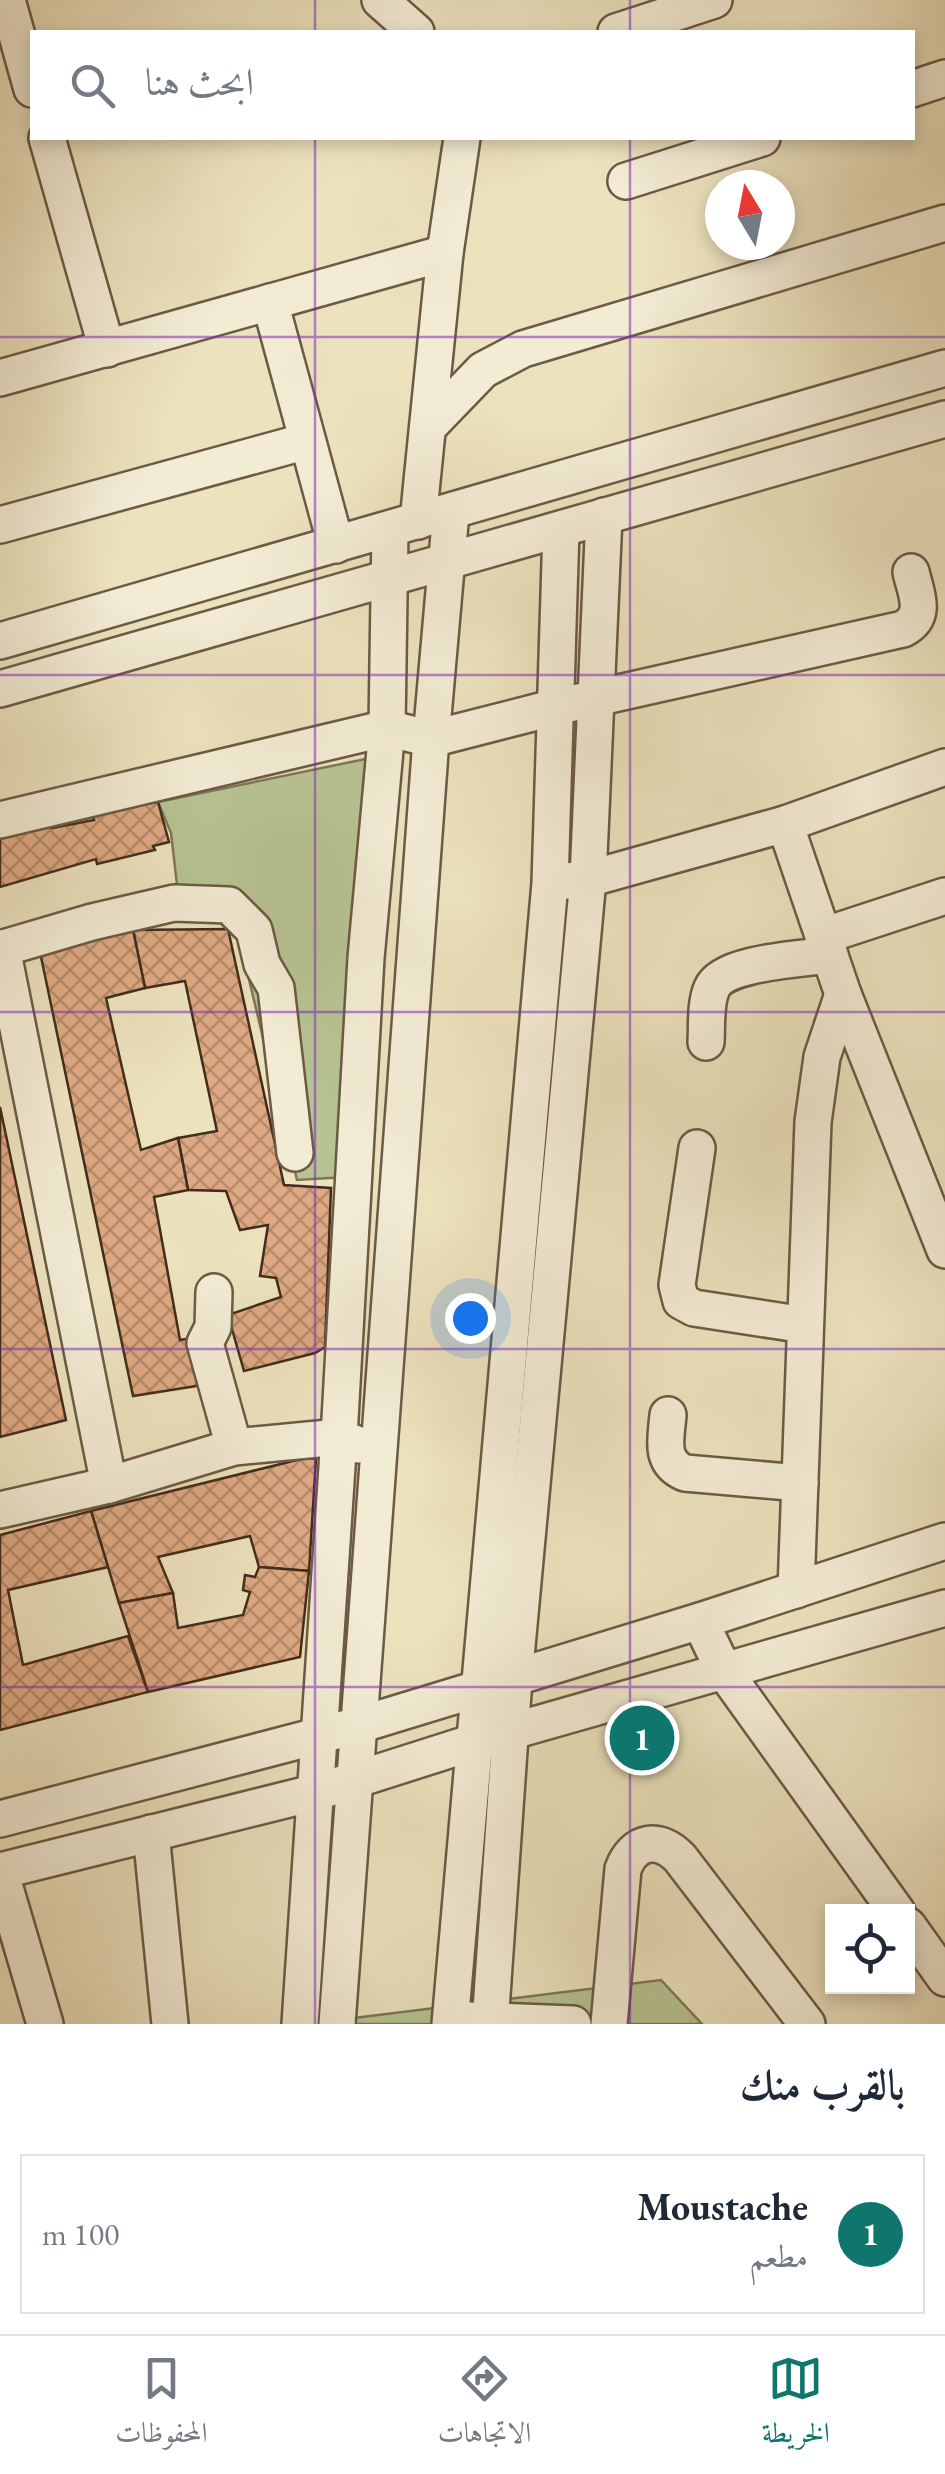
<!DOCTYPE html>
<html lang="ar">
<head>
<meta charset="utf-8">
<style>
	:root { --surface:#fff; --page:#f6f6f7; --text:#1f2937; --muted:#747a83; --line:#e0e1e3; --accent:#0f766e }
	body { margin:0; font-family:"EB Garamond",Amiri,serif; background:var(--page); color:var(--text); direction:rtl }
	.controls { position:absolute; right:30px; bottom:30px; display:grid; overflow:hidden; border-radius:0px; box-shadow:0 5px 15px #0003 }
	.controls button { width:90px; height:90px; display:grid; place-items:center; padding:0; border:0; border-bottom:2px solid var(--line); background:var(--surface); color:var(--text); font:50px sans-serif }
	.compass { position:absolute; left:705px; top:170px; width:90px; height:90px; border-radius:50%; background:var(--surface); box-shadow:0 5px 15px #0003; rotate:350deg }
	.you { position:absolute; left:470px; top:1318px; width:35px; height:35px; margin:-25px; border:8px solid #fff; border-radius:50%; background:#1a73e8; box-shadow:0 0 0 15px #1a73e833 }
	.badge { display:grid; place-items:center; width:65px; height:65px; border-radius:50%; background:var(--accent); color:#fff; font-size:32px; font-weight:700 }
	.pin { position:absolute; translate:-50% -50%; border:5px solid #fff; box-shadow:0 2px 10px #0006 }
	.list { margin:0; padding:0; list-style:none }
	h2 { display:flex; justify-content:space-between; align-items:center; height:130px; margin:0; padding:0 40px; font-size:42px }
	h2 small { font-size:32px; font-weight:400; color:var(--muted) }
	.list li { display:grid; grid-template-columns:65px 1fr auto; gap:30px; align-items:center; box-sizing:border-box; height:160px; margin:0 20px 20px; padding:0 20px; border:2px solid var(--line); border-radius:0px }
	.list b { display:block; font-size:38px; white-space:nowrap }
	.list p { margin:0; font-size:32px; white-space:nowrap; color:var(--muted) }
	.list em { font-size:32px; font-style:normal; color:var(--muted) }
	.icon { flex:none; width:55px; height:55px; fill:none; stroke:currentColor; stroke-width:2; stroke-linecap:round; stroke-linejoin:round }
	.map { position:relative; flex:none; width:945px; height:2024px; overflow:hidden; direction:ltr }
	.search { position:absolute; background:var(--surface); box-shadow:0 5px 15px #0003; left:30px; right:30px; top:30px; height:110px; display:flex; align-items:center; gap:25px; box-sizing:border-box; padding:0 35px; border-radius:0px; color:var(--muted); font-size:38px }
	.sheet { height:310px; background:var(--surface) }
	nav { display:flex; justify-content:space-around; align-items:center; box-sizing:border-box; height:140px; border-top:2px solid var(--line); background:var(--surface); font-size:28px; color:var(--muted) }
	nav a { display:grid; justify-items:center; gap:5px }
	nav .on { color:var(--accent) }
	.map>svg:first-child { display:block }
</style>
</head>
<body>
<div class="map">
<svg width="945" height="2024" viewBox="0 0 945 2024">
	<defs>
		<pattern id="building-cross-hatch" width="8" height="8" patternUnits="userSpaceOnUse" patternTransform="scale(2.5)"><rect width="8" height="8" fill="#dea982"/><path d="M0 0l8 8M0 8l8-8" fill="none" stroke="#b68a6a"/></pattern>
	</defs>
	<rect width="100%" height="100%" fill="#ece2be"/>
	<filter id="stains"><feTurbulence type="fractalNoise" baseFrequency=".002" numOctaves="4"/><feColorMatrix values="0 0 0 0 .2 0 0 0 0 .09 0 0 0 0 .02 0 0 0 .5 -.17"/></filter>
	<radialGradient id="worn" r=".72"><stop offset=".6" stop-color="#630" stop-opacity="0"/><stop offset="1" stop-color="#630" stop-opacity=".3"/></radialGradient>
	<!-- grass -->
	<g fill="#b7c392" stroke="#7c7856" stroke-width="2.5">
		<polygon points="375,757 346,1177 297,1180 236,925 181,919 171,833 158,802"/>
		<polygon points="661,1980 702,2024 305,2024"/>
	</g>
	<!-- building -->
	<g fill="url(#building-cross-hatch)" stroke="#422c1b" stroke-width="2.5">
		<polygon points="158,802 169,842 153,846 155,850 97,864 96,859 0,887 0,836 50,822 52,828 94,820 93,812"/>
		<polygon points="228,929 284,1185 331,1188 325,1347 315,1353 244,1371 228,1315 281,1297 276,1278 260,1276 268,1225 240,1230 226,1191 188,1190 178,1138 217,1131 185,981 145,988 133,930"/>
		<polygon points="133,930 145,988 106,998 141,1150 178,1138 188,1190 154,1197 180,1340 192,1338 203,1385 133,1396 40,952"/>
		<polygon points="0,1107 66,1420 0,1437"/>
		<polygon points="305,1458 316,1459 309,1571 259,1567 250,1536 158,1557 173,1593 119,1603 91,1511"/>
		<polygon points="91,1511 108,1567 8,1590 23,1665 128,1636 148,1692 0,1730 0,1535"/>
		<polygon points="259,1567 309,1571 300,1657 148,1692 119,1603 173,1593 178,1628 243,1615 250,1592 243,1590 245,1575 255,1577"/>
	</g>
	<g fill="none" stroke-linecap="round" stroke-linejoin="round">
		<defs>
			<g id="street">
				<polyline points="7,0 32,89"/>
				<polyline points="380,0 416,32"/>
				<polyline points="616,32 714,0"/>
				<polyline points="912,89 945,78"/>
				<polyline points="47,138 107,349"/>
				<polyline points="626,181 762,138"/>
				<polyline points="270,302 336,545"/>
				<polyline points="0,378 445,253"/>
				<polyline points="428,427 483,370 523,349 945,223"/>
				<polyline points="418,521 445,253 462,138"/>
				<polyline points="0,525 307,441"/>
				<polyline points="0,641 945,368"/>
				<polyline points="0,689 945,419"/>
				<path d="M 0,820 L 387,728 L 431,739 L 556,707 L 903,629 C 928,616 916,594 911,572"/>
				<polyline points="785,824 843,994 945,1250"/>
				<polyline points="566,881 588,879 785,824 945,767"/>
				<polyline points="823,936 945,896"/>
				<polyline points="2,948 109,1485"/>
				<polyline points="0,949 92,922 174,903 229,905 254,930 262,964 276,988 295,1153"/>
				<path d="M 706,1042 C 707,1026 705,1003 712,988 C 723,962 803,959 830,955"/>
				<polyline points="697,1148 677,1285 681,1301 694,1308 805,1325"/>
				<polyline points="214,1292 213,1327 205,1343 234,1447"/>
				<path d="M 668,1415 C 666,1439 659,1462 685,1473 L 800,1483"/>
				<polyline points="0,1510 109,1485 234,1447 339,1437 359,1445"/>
				<polyline points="796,1590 813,1122 822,1057 843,994"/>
				<polyline points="700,1621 724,1671 897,1912"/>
				<polyline points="0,1819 359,1725 700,1621 945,1541"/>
				<polyline points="151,1833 170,2024"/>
				<polyline points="908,1926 945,1978"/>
				<polyline points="469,2020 573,2024"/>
				<polyline points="45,2024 0,1871 317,1792 474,1742 945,1608"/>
				<polyline points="300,2024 339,1437 366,958 387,728 390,530"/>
				<polyline points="337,2024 431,739 451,512"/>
				<polyline points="450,2024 550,883 561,529"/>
				<polyline points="490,2024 514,1679 588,879 604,516"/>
				<path d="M 609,2024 L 623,1869 C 634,1840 659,1836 680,1858 L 807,2024"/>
			</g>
		</defs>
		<!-- street casing -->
		<use href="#street" stroke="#6c5a44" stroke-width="40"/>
		<!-- street -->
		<use href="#street" stroke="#f3ecd5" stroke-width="35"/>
	</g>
	<!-- grid -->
	<path fill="none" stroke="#7b2cbf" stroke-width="2.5" stroke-opacity="0.55" d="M 315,0 L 315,32M 630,0 L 630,32M 315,138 L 315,2024M 630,138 L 630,2024M 0,337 L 945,337M 0,675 L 945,675M 0,1012 L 945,1012M 0,1349 L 945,1349M 0,1687 L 945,1687"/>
	<rect width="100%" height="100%" filter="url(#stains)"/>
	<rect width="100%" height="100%" fill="url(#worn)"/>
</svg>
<div class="controls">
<button><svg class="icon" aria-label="locate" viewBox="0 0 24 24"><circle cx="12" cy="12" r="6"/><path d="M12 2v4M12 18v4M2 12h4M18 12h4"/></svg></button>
</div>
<svg class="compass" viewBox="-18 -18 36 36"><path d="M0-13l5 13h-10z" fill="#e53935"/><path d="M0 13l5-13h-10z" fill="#747a83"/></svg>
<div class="you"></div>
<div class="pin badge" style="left:642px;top:1738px">1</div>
<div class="search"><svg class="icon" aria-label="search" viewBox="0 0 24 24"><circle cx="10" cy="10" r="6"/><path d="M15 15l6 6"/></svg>ابحث هنا</div>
</div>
<section class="sheet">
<h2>بالقرب منك<small></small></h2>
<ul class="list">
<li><span class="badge">1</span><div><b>Moustache</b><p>مطعم</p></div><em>100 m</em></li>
</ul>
</section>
<nav>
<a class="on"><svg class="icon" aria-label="map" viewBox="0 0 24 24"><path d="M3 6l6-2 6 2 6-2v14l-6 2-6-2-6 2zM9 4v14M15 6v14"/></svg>الخريطة</a>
<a><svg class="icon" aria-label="directions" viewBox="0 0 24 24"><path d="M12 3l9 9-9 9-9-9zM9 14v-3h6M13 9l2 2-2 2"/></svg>الاتجاهات</a>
<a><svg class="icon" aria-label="saved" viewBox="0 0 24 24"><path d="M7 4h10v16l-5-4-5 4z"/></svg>المحفوظات</a>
</nav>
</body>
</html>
